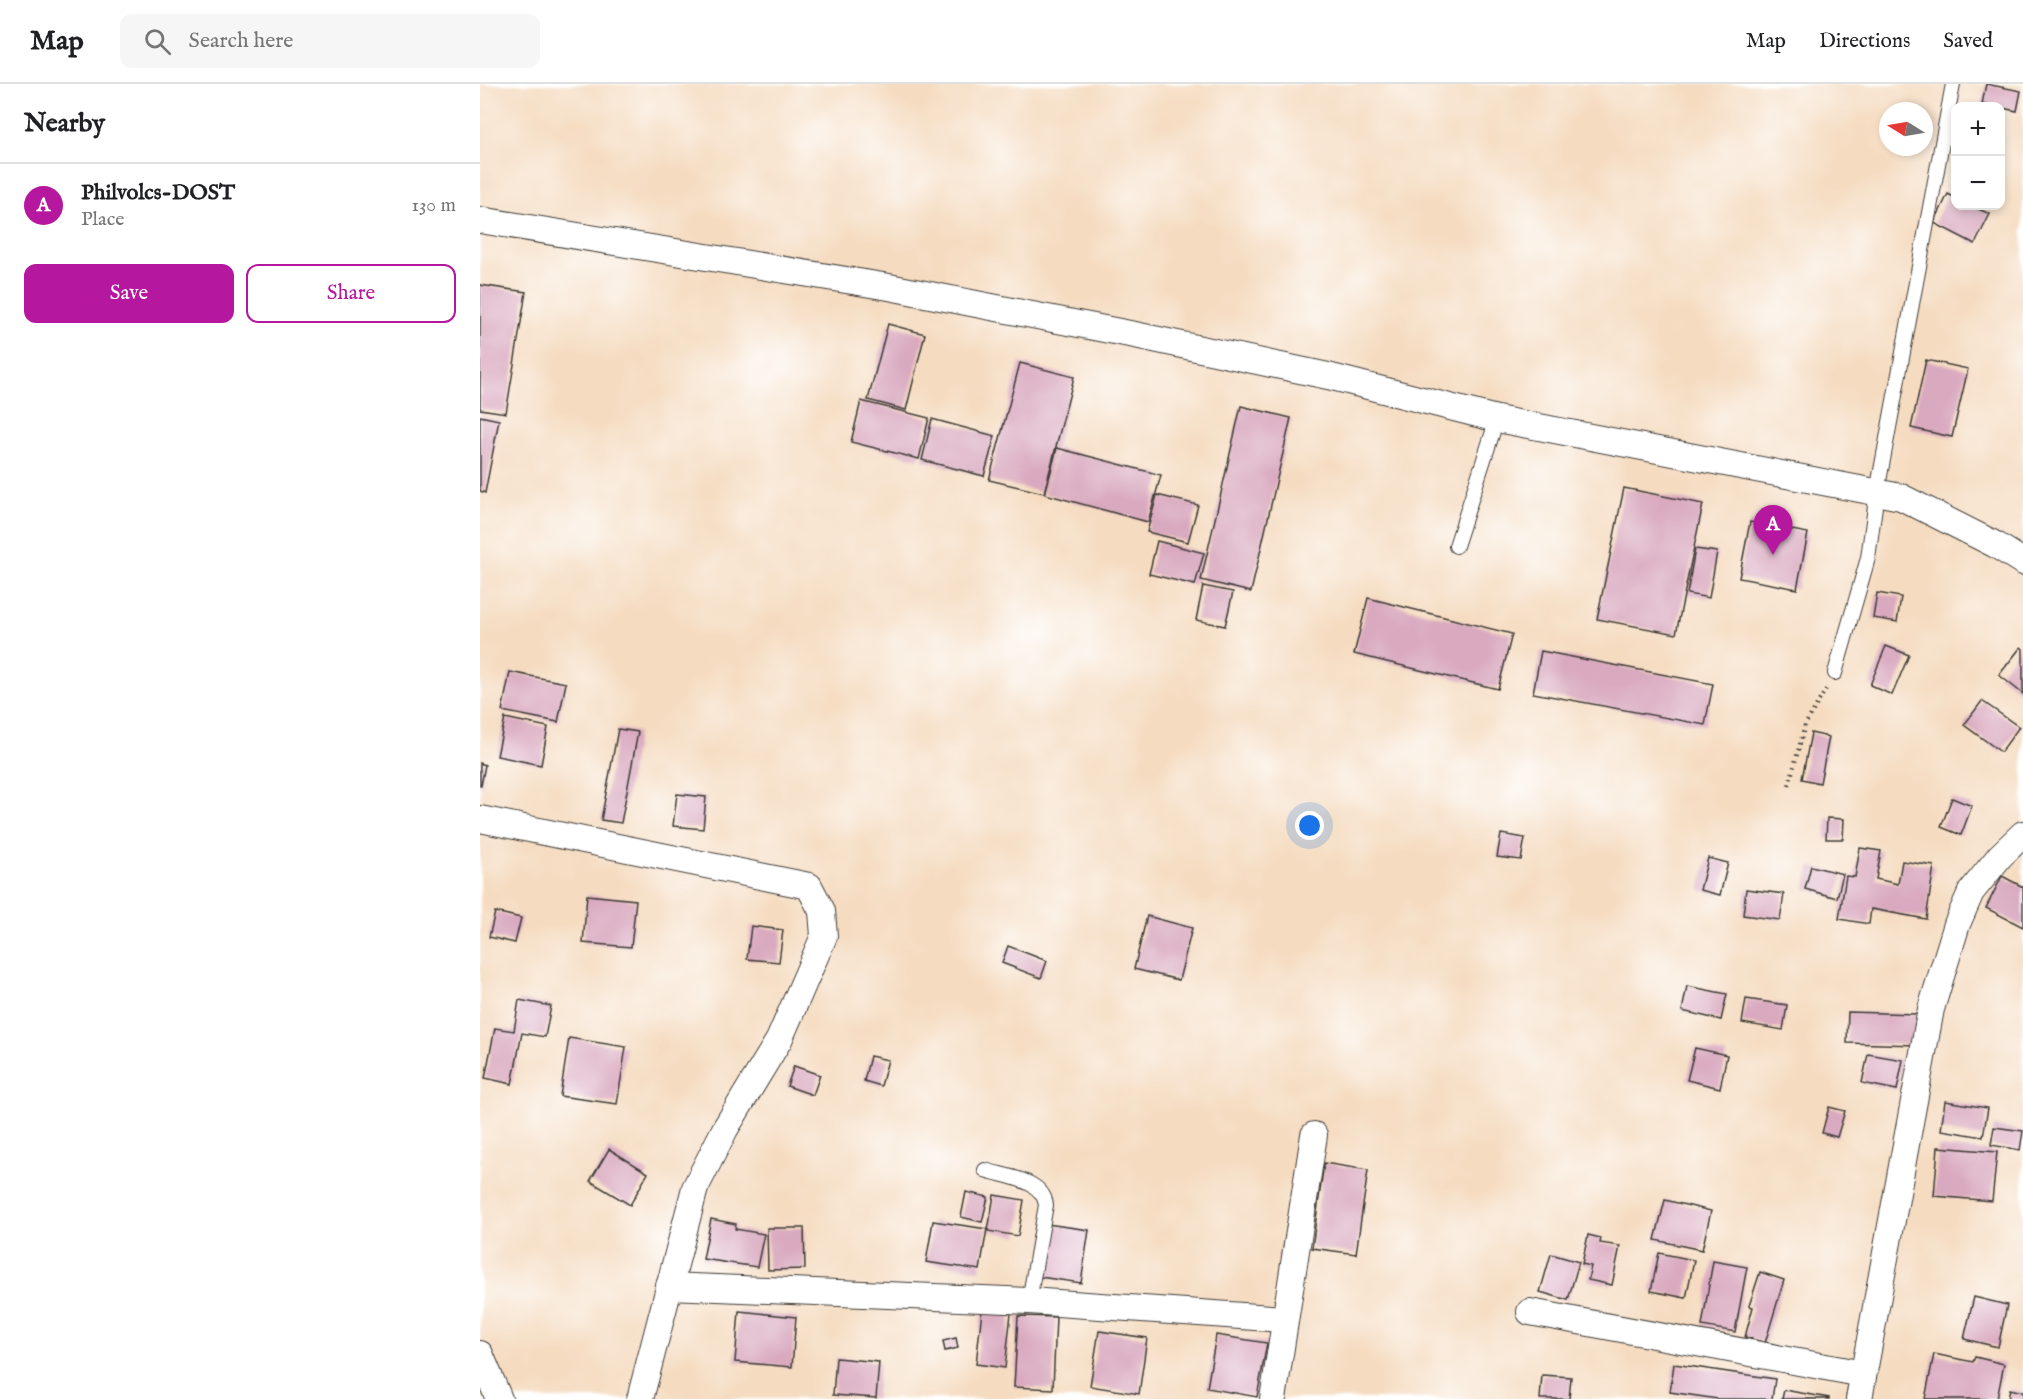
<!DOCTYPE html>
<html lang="en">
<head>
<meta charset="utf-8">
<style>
	:root { --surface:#fff; --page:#f6f6f6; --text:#202124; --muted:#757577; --line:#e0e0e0; --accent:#b5179e }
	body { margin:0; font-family:"IM FELL English",serif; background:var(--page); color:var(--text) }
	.controls { position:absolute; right:18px; top:18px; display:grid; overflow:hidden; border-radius:12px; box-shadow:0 3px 9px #0003 }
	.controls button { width:54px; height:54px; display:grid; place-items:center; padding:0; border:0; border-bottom:2px solid var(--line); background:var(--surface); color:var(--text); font:30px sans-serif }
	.compass { position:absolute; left:1399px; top:18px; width:54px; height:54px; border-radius:50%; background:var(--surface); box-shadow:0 3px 9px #0003; rotate:281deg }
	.you { position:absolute; left:830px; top:742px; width:21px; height:21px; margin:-15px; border:4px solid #fff; border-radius:50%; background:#1a73e8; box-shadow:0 0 0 9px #1a73e833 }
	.badge { display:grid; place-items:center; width:39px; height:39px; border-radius:50%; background:var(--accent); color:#fff; font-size:20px; font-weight:700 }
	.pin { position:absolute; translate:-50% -50px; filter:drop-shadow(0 2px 3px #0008) }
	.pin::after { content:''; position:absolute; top:32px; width:21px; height:18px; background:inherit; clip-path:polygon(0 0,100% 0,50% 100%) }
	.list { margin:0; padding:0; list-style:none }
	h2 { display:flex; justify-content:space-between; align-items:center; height:78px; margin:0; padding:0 24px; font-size:26px }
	h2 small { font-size:20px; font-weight:400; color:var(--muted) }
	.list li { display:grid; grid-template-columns:39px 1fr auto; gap:18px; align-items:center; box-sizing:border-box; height:84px; padding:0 24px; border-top:2px solid var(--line) }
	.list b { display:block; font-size:22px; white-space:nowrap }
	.list p { margin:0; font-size:20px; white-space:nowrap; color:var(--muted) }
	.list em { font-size:20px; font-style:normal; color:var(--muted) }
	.actions { display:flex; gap:12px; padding:18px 24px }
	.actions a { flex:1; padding:14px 0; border:2px solid var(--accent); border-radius:12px; text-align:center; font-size:21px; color:var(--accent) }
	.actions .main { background:var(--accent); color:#fff }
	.icon { flex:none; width:33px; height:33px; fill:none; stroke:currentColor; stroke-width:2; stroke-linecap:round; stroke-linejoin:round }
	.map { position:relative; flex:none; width:1543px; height:1315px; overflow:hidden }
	header { display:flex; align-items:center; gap:36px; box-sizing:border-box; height:84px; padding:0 30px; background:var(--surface); border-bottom:2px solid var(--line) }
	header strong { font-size:28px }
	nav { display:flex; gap:33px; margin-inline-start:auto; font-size:21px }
	.search { width:420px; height:54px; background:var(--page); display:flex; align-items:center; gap:15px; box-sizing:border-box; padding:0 21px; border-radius:12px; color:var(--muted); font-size:22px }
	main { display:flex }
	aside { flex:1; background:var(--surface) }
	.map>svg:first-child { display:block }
</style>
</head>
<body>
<header>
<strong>Map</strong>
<div class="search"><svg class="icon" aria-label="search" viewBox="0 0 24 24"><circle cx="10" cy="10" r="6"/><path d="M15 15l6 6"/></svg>Search here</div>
<nav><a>Map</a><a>Directions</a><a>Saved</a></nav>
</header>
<main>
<aside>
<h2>Nearby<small></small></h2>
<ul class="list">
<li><span class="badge">A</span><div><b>Philvolcs-DOST</b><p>Place</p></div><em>130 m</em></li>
</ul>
<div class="actions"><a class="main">Save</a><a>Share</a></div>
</aside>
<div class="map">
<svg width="1543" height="1315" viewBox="0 0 1543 1315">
	<rect width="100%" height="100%" fill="#fff"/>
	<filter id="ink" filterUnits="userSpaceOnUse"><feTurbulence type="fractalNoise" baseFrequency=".0167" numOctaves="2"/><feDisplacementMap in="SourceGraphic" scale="12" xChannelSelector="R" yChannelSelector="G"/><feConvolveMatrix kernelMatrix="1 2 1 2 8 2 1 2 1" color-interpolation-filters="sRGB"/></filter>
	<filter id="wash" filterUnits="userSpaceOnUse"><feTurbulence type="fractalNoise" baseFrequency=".008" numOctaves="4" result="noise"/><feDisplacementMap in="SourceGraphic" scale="24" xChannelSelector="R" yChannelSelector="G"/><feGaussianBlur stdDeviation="1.35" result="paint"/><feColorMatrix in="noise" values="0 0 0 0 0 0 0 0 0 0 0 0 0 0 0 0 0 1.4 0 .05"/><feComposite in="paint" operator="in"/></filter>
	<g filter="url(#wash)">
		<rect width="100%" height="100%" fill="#f5dcc1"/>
		<g id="blocks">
			<!-- building -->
			<g fill="#d9a9bf">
				<polygon points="1506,0 1541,7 1537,27 1502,20"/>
				<polygon points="1468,110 1476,114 1476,122 1491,122 1510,130 1495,160 1454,139"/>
				<polygon points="0,201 46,208 26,329 0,325"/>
				<polygon points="408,240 445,250 426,326 388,316"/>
				<polygon points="1446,276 1488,285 1472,353 1431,344"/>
				<polygon points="540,279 594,293 564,409 509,396"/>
				<polygon points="381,317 449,334 439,375 371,358"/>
				<polygon points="761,322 811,334 771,508 721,496"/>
				<polygon points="0,332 19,336 5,409 0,407"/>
				<polygon points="452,335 515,352 504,392 442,376"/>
				<polygon points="577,364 681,391 668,438 565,410"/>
				<polygon points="1144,404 1223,420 1196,550 1117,535"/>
				<polygon points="677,411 718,421 708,458 667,448"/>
				<polygon points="1270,438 1328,449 1317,505 1259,494"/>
				<polygon points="677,457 724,469 715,501 669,490"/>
				<polygon points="1215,465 1237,468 1229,514 1207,510"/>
				<polygon points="723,502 753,508 745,542 716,536"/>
				<polygon points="1397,509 1421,513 1417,538 1393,534"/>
				<polygon points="888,514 1032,550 1018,605 874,570"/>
				<polygon points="1406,562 1429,571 1412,611 1390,601"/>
				<polygon points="1541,563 1543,565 1543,610 1519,591"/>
				<polygon points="1061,567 1233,600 1225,641 1053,609"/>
				<polygon points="30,588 86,599 78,638 22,627"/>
				<polygon points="1502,617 1539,643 1521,668 1484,641"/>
				<polygon points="25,634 68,643 61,681 17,672"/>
				<polygon points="138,645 158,648 141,739 121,736"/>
				<polygon points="1331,649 1349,653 1340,699 1322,695"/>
				<polygon points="0,679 5,681 1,702 0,702"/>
				<polygon points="197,710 226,713 223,745 193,742"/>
				<polygon points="1472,714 1492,722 1481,751 1461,743"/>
				<polygon points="1347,734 1364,735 1363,755 1346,755"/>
				<polygon points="1021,750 1045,754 1041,776 1017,773"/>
				<polygon points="1380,764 1401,767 1396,795 1418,800 1422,777 1454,782 1446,835 1391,825 1389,840 1359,835 1366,792 1375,793"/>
				<polygon points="1228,774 1248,779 1240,811 1220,806"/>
				<polygon points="1331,782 1363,790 1357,814 1325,805"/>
				<polygon points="1522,792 1543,803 1543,843 1506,824"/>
				<polygon points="1266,805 1304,810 1300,836 1263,831"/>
				<polygon points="107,811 156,816 151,863 103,859"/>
				<polygon points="15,828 41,834 35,859 9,853"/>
				<polygon points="667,832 712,844 699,896 654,885"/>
				<polygon points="271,842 303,846 299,878 267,875"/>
				<polygon points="528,862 567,877 561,894 522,879"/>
				<polygon points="1207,902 1247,910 1241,936 1202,927"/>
				<polygon points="1266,915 1307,921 1303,946 1262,939"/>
				<polygon points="39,916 71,922 65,953 42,949 32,1000 5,994 15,944 34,947"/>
				<polygon points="1368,928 1437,930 1436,961 1367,959"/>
				<polygon points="89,954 146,963 137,1020 80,1012"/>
				<polygon points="1215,964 1247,971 1240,1004 1207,996"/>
				<polygon points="1388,970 1423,976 1417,1006 1382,999"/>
				<polygon points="390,972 408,976 401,1002 384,997"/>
				<polygon points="314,982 340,991 333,1011 307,1002"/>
				<polygon points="1465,1017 1508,1024 1503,1053 1461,1046"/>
				<polygon points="1349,1023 1365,1027 1357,1053 1342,1049"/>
				<polygon points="1514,1043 1543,1047 1540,1066 1511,1061"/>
				<polygon points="1458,1063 1517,1068 1512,1117 1454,1112"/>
				<polygon points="129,1065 168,1089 150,1121 110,1097"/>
				<polygon points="844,1079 888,1086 876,1170 832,1164"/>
				<polygon points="486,1108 508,1113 502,1138 481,1133"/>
				<polygon points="514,1111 544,1116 538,1152 508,1147"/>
				<polygon points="1185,1116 1231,1127 1222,1166 1175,1156"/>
				<polygon points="231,1135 256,1140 255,1145 284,1150 277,1183 223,1175"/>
				<polygon points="453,1137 507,1145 500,1186 446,1178"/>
				<polygon points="567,1140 609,1146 601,1199 560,1193"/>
				<polygon points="287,1144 324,1144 325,1185 288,1186"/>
				<polygon points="1108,1151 1121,1154 1120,1159 1140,1162 1132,1201 1108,1196 1111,1182 1102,1180"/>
				<polygon points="1179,1169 1214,1176 1206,1214 1171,1207"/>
				<polygon points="1071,1170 1099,1178 1088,1216 1060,1208"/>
				<polygon points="1233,1177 1267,1183 1255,1248 1222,1242"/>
				<polygon points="1280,1188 1304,1196 1285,1259 1265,1253 1273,1223 1269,1222"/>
				<polygon points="1494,1213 1527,1221 1518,1263 1484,1255"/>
				<polygon points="502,1226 531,1229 525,1284 496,1280"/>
				<polygon points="259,1227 316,1233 312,1283 255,1278"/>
				<polygon points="538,1232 576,1233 573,1305 534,1303"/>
				<polygon points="619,1247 667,1254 659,1310 610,1302"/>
				<polygon points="736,1251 787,1259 777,1313 727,1304"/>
				<polygon points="476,1254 478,1264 465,1267 463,1257"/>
				<polygon points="1454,1270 1493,1278 1495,1273 1524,1280 1517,1315 1445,1315"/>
				<polygon points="356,1274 399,1278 396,1314 353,1311"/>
				<polygon points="1194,1280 1295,1295 1292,1315 1238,1315 1190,1308"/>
				<polygon points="1062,1291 1091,1293 1089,1315 1060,1315"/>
				<polygon points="1530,1305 1543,1308 1543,1315 1528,1315"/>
				<polygon points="1304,1306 1349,1314 1349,1315 1302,1315"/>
			</g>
		</g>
	</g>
	<g filter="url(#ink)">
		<use href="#blocks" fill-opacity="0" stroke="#3d3935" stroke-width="1.5"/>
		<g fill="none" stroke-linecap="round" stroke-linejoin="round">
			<defs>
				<g id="service">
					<polyline points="976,462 1017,335"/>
					<polyline points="1355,589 1388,474 1397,408 1473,0"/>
					<path d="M 505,1086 C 526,1093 563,1095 566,1121 L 549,1217"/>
				</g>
				<g id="minor">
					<polyline points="0,136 409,203 655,251 848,292 1017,335 1421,413 1516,461 1543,478"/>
					<polyline points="0,735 329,802 342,827 344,852 299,956 245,1045 215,1104 160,1315"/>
					<polyline points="189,1202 549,1217 804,1235"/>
					<polyline points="1050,1228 1383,1290"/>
					<polyline points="0,1270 19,1315"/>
					<polyline points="793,1315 834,1051"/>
					<polyline points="1379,1315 1451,925 1477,840 1491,808 1520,772 1543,750"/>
				</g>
			</defs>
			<!-- service casing -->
			<use href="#service" stroke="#3d3935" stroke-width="16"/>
			<!-- minor casing -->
			<use href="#minor" stroke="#3d3935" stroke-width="28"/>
			<!-- path -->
			<polyline stroke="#3d3935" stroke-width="4" stroke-dasharray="1.5 4.5" stroke-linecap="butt" points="1309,701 1325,641 1346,605"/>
			<!-- service -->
			<use href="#service" stroke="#fff" stroke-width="14"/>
			<!-- minor -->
			<use href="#minor" stroke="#fff" stroke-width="26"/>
		</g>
	</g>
</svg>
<div class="controls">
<button>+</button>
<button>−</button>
</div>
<svg class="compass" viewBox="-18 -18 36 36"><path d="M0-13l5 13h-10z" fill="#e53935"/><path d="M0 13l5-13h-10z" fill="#757577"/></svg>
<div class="you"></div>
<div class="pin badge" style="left:1293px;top:471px">A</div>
</div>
</main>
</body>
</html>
